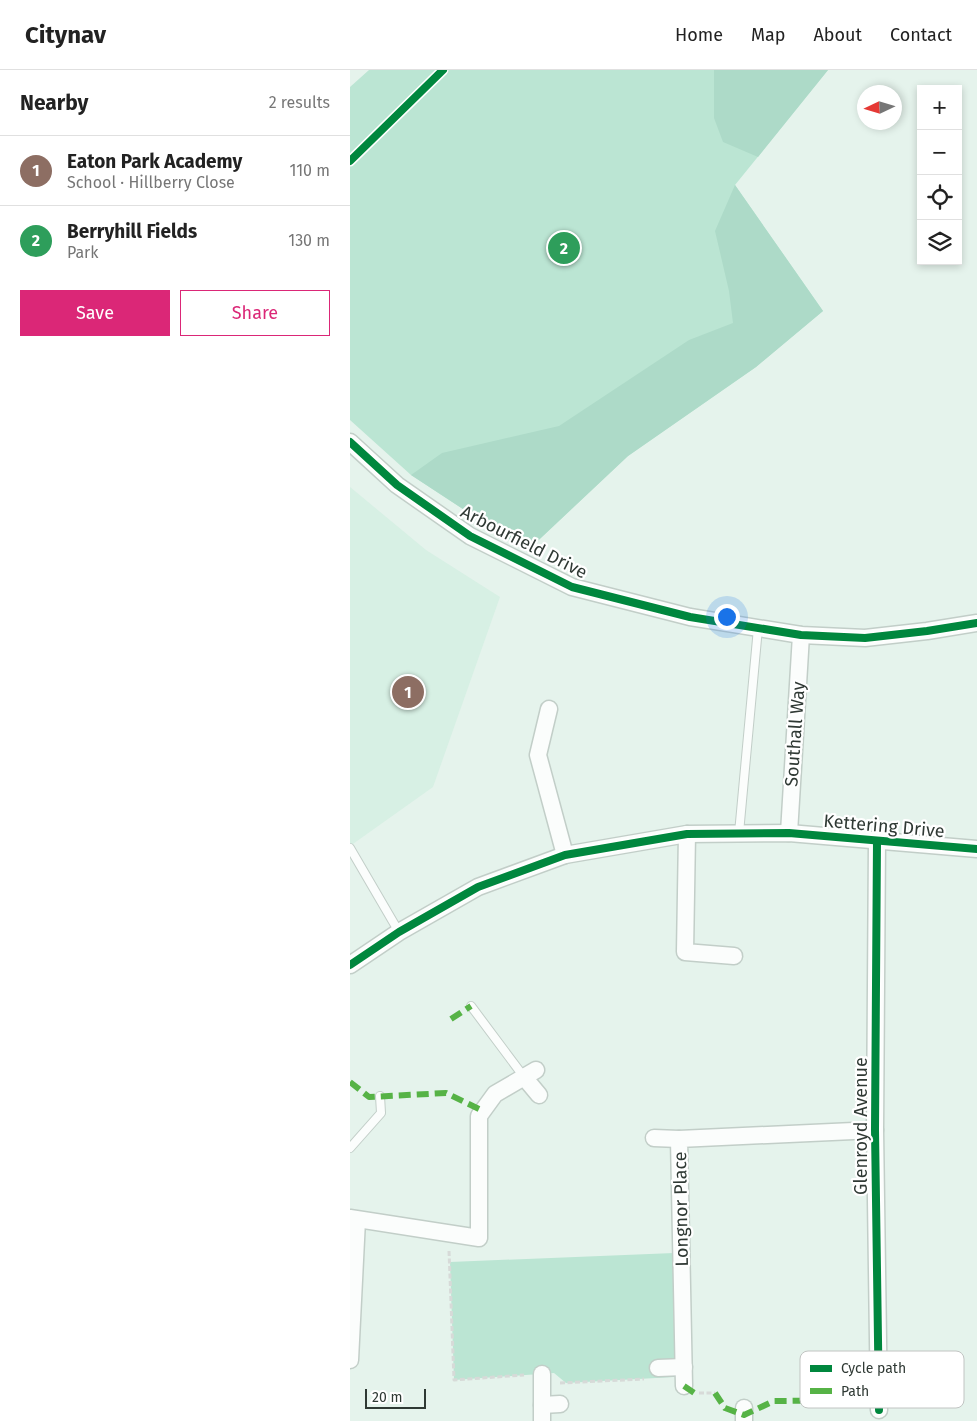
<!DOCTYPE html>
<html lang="en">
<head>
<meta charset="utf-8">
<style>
	:root { --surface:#fff; --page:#f6f6f6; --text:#222; --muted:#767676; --line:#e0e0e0; --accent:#db2777 }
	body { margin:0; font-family:"Fira Sans",sans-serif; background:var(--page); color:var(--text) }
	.controls { position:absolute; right:15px; top:15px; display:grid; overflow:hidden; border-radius:0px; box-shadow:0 2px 8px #0003 }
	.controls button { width:45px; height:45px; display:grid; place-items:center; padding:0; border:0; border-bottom:1px solid var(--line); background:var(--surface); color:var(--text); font:25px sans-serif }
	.compass { position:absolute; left:507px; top:15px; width:45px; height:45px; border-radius:50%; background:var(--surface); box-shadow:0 2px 8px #0003; rotate:266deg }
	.scale { position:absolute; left:15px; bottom:12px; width:61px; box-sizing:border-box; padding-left:5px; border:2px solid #2f3934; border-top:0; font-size:14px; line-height:18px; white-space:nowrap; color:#2f3934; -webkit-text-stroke:4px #fff; paint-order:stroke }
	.you { position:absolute; left:376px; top:546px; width:18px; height:18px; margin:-12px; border:4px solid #fff; border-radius:50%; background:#1a73e8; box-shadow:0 0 0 8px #1a73e833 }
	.badge { display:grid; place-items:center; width:32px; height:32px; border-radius:50%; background:var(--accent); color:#fff; font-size:16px; font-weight:700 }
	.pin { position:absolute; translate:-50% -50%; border:2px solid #fff; box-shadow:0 1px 5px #0006 }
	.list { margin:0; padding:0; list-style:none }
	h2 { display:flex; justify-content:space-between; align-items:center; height:65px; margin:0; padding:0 20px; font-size:21px }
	h2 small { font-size:16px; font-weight:400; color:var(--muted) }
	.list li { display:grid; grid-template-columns:32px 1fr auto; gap:15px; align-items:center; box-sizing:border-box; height:70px; padding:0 20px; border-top:1px solid var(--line) }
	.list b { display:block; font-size:19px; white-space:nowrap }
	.list p { margin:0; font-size:16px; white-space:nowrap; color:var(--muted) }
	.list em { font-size:16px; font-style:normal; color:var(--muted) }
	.actions { display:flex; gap:10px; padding:15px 20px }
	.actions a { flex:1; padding:11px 0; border:1px solid var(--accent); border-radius:0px; text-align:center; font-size:18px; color:var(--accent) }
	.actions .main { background:var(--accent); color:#fff }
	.icon { flex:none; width:28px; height:28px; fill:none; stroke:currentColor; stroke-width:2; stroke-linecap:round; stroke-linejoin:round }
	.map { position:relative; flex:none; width:627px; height:1351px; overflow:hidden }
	header { display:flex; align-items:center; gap:30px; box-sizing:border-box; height:70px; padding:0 25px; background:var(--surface); border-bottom:1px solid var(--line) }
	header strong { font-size:24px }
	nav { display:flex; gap:28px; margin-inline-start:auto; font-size:18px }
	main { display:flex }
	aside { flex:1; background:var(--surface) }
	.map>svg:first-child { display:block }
</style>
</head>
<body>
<header>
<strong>Citynav</strong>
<nav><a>Home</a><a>Map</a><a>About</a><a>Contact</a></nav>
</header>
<main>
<aside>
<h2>Nearby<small>2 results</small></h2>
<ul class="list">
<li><span class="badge" style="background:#8d6e63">1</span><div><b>Eaton Park Academy</b><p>School · Hillberry Close</p></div><em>110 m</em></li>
<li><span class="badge" style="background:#2e9e5b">2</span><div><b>Berryhill Fields</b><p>Park</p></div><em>130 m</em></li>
</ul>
<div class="actions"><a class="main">Save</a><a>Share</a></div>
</aside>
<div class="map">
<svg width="627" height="1351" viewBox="0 0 627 1351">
	<rect width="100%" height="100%" fill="#e5f3ec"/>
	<!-- built -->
	<polygon fill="#d7f0e4" points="0,417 76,480 150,527 83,717 0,776"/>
	<!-- green -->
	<g fill="#bbe5d3">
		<polygon points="19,0 478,0 385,115 473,241 406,297 278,386 177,481 61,405 0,350 0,17"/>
		<polygon points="324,1183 324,1307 216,1313 204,1303 104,1310 100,1192"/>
	</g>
	<!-- forest -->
	<g fill="#addac8">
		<polygon points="364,0 478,0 408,87 373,72 364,48"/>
		<polygon points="385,115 473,241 406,297 278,386 177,481 61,405 92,383 209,356 339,270 383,253 379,221 365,161"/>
	</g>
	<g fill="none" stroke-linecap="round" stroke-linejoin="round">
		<defs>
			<g id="service">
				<polyline points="389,763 408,558"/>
				<polyline points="0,778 49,862"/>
				<polyline points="121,936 174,1007"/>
				<polyline points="0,1078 31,1043 30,1026"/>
			</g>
			<g id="minor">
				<polyline points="0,372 47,415 120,466 222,517 340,547 451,565 515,568 577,561 627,553"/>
				<polyline points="199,639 188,685 215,785"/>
				<polyline points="439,763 451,565"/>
				<polyline points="337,764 335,882 384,886"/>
				<polyline points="527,771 525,1060 529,1340"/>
				<polyline points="0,895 49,862 128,817 215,785 337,764 439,763 627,779"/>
				<polyline points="174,1007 189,1025"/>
				<polyline points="304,1068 329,1069"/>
				<polyline points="0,1148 129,1168 129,1046 145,1024 186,1000"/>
				<polyline points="0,1290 7,1150"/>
				<polyline points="308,1298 334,1297"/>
				<polyline points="192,1304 192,1351"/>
				<polyline points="334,1316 329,1069 525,1060"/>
				<polyline points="192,1335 210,1334"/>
				<polyline points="394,1351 394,1338"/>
			</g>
		</defs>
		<!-- service casing -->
		<use href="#service" stroke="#c2cec8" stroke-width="10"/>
		<!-- minor casing -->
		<use href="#minor" stroke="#c2cec8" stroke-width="19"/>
		<!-- path -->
		<g stroke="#d7dad8" stroke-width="3" stroke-dasharray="5 2.5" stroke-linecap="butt">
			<polyline points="99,1181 104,1310 174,1305"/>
			<polyline points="210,1313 294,1309"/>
			<polyline points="349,1323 365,1323"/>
		</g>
		<!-- service -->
		<use href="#service" stroke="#fbfdfc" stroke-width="8"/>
		<!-- minor -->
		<use href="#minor" stroke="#fbfdfc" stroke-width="16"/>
		<!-- quiet -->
		<g stroke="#56b346" stroke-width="6" stroke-dasharray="12 6" stroke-linecap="butt">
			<polyline points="101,949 121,936"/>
			<polyline points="0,1012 19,1027 96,1023 133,1041"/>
			<polyline points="334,1316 346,1324"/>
			<polyline points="365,1323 375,1338 394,1345 424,1331 529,1330"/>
		</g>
		<defs>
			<g id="cycleway">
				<polyline points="0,91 93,0"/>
				<polyline points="0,372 47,415 120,466 222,517 340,547 451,565 515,568 577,561 627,553"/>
				<polyline points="527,771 525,1060 529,1340"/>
				<polyline points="0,895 49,862 128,817 215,785 337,764 439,763 627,779"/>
			</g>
		</defs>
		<!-- cycleway casing -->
		<use href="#cycleway" stroke="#fff" stroke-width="11"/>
		<!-- cycleway -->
		<use href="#cycleway" stroke="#00873e" stroke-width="8"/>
	</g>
	<g text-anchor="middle" stroke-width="4.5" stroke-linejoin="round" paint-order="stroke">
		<!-- street labels -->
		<g font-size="18" fill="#2f3934" stroke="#fff">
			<text transform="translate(174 472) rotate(27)" y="6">Arbourfield Drive</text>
			<text transform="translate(445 664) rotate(-86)" y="6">Southall Way</text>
			<text transform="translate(534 756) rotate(5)" y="6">Kettering Drive</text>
			<text transform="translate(511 1056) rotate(-90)" y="6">Glenroyd Avenue</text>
			<text transform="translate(331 1139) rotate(-91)" y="6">Longnor Place</text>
		</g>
	</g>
	<!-- legend -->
	<rect x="450" y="1281" width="164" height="57" rx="8" fill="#fff" stroke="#c1c4c2" stroke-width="1"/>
	<rect x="460" y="1295" width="22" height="7" fill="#00873e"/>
	<rect x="460" y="1318" width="22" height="6" fill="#56b346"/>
	<g font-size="14" fill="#2f3934">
		<text x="491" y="1303">Cycle path</text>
		<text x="491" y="1326">Path</text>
	</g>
</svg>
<div class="controls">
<button>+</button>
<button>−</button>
<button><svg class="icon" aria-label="locate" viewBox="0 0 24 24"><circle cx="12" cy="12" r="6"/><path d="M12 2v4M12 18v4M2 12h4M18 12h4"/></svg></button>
<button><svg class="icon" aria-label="layers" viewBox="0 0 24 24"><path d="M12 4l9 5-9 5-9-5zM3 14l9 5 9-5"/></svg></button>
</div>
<svg class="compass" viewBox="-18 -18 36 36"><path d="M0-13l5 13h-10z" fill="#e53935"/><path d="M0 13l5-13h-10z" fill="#767676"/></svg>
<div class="scale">20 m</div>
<div class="you"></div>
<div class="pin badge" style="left:58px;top:622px;background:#8d6e63">1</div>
<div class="pin badge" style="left:214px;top:178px;background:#2e9e5b">2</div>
</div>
</main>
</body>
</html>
